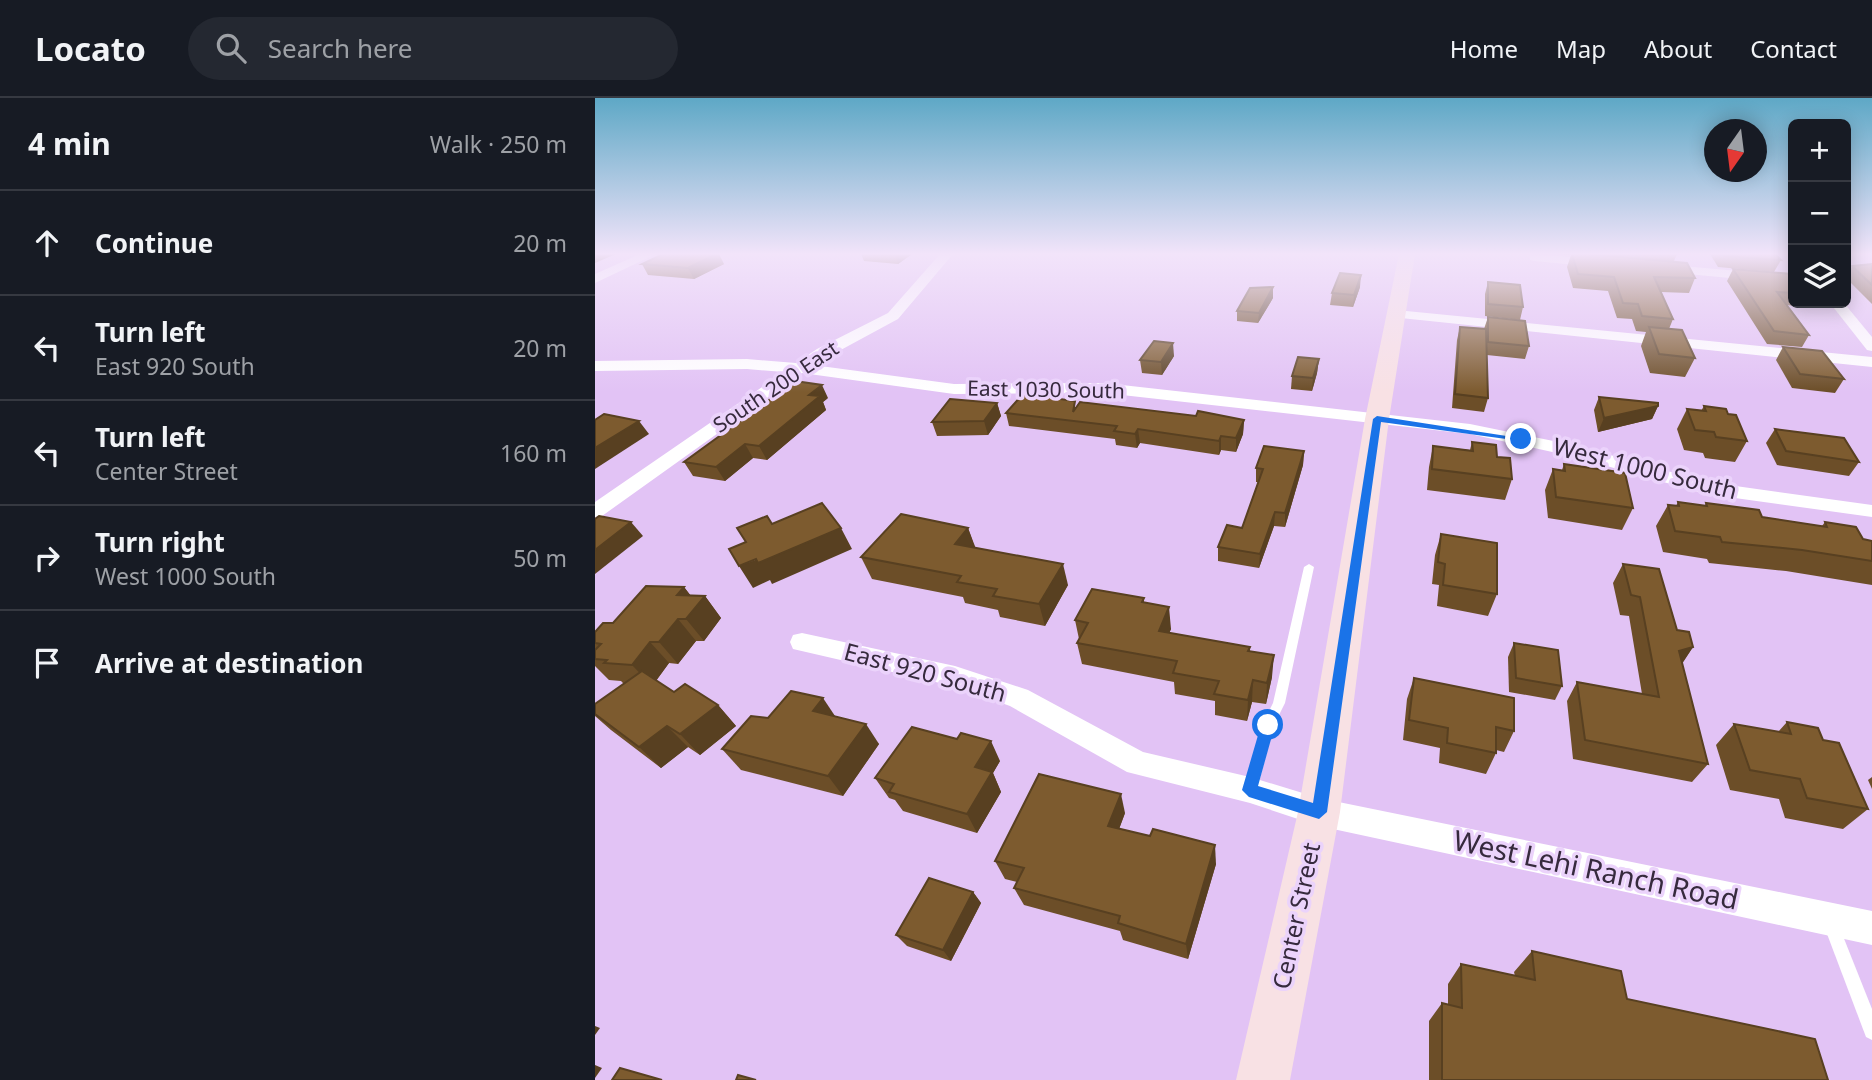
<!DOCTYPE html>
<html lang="en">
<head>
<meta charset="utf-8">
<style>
	:root { --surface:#171b24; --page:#242831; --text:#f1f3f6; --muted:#9ea1a6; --line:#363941 }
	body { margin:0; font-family:"Noto Sans",sans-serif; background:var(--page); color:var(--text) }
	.controls { position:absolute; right:21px; top:21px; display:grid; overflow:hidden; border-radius:10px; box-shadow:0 4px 18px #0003 }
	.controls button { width:63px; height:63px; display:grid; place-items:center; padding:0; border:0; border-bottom:2px solid var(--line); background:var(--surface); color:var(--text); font:35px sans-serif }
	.compass { position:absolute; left:1109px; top:21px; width:63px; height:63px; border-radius:50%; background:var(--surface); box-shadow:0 4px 18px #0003; rotate:194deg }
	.stop { position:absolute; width:21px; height:21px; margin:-16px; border:5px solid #1a73e8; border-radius:50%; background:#fff }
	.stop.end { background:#1a73e8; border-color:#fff; box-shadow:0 2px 7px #0008 }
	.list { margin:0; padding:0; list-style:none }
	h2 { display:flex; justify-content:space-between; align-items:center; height:91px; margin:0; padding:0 28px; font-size:30px }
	h2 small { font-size:23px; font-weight:400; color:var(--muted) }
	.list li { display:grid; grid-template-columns:46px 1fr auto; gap:21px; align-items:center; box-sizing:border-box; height:105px; padding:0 28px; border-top:2px solid var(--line) }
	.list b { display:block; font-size:26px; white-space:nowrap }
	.list p { margin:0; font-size:23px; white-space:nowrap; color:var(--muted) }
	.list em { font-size:23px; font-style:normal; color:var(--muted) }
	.icon { flex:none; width:38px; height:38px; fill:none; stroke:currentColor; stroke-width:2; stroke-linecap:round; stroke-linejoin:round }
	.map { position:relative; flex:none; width:1277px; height:982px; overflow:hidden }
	header { display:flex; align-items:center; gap:42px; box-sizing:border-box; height:98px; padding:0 35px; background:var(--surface); border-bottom:2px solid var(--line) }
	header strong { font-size:33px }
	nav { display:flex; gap:38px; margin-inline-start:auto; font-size:24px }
	.search { width:490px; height:63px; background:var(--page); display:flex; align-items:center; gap:18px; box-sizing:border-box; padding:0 24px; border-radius:38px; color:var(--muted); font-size:26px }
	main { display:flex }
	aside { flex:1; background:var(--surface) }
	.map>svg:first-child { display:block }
</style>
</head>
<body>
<header>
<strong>Locato</strong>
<div class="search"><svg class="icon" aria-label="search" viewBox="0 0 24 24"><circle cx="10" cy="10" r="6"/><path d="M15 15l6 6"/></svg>Search here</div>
<nav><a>Home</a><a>Map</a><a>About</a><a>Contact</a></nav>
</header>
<main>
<aside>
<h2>4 min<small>Walk · 250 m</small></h2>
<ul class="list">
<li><svg class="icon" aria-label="ahead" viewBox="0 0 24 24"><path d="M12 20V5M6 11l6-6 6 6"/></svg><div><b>Continue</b></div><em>20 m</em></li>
<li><svg class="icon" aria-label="left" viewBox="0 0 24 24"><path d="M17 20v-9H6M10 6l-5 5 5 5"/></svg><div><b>Turn left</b><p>East 920 South</p></div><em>20 m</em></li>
<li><svg class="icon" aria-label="left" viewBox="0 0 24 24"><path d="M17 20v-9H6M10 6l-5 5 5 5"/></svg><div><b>Turn left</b><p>Center Street</p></div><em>160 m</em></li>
<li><svg class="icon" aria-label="right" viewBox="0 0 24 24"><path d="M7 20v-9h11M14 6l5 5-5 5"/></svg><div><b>Turn right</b><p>West 1000 South</p></div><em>50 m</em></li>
<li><svg class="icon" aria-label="arrive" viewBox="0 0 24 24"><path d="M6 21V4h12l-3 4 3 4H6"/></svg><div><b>Arrive at destination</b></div></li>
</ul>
</aside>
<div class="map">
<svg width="1277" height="982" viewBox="0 0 1277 982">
	<rect width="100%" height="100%" fill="#e2c3f5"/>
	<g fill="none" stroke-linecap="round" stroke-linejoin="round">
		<!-- lane -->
		<g fill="#fff" fill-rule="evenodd">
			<polygon points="714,466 719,469 690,605 679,627 662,692 660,696 655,698 650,696 648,692 667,627 678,605 709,469"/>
			<polygon points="1237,820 1242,823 1277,911 1277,942 1271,939 1229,828 1232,823"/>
		</g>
		<!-- street -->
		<g fill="#fff" fill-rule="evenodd">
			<polygon points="45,156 61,156 0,185 0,176"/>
			<polygon points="345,156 358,156 303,221 218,267 359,286 509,285 875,326 983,348 1112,384 1277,407 1277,419 1111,396 980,359 875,336 509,295 359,296 207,275 7,418 0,419 0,404 189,274 152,271 0,273 0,263 152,261 201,265 222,251 293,215"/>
			<polygon points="935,156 1003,161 1009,165 1003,169 939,163 935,162"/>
			<polygon points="1065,166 1198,178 1198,186 1061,173 1059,170"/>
			<polygon points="1235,205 1249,205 1277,239 1277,253 1272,252"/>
			<polygon points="801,212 1277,259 1277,269 796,219 796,213"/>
			<polygon points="207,535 360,568 433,592 548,654 655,679 724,700 1277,813 1277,847 724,728 655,705 532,674 415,608 358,588 198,551 195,544 198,537"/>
		</g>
		<!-- secondary -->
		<polygon fill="#f8e1e4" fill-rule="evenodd" points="804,156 820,156 794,321 745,714 695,982 641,982 703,714 770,321"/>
	</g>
	<!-- wall -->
	<g fill="#6c4e28">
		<polygon points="266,156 317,156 303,166 269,163"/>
		<polygon points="968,156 1082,156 1079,163 1100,180 1094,195 1066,194 1078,221 1074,231 1100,260 1090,279 1055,275 1046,248 1051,234 1041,233 1037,221 1022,220 1013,193 978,190 972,169 976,157"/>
		<polygon points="1115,156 1180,156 1186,162 1179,174 1123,169"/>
		<polygon points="47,166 129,166 99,181 53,177"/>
		<polygon points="1277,166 1277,206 1251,180 1257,168"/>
		<polygon points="1138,171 1198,177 1198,205 1209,205 1207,209 1192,207 1214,237 1207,249 1172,246 1132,183"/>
		<polygon points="893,184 928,209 925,222 890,218 890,196"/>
		<polygon points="765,189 758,209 735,207 737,195"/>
		<polygon points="678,200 663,225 642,223 642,213"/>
		<polygon points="893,219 934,248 930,261 892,257 893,300 889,314 857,310 862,242 865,229 889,231"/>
		<polygon points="1188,249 1249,281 1240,295 1197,290 1181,262"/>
		<polygon points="579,258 567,277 547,275 545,262"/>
		<polygon points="724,261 722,275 717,293 696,291 697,278"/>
		<polygon points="1004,299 1063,308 1057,321 1003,334 999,312"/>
		<polygon points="233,300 228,304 231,312 172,362 158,360 130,383 98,378 89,364"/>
		<polygon points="402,305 406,318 393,337 342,338 337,324"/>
		<polygon points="1109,308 1152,343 1140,364 1110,360 1108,355 1089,352 1082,331 1092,311 1106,313"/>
		<polygon points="481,309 601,318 649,322 648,336 641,354 626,352 624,357 545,345 542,350 521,347 520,341 414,328 411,315"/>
		<polygon points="1180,331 1264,364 1254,378 1182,367 1171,345"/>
		<polygon points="877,344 902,359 917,381 910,402 832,392 834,369 838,348 875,352"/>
		<polygon points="709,353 708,367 690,429 679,428 664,470 623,463 623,449 647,430 663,384 661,384 661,370"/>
		<polygon points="969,366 1038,410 1027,432 953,420 950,392 958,371 967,372"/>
		<polygon points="1083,404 1110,408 1111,405 1167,419 1227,428 1230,424 1268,441 1277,443 1277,487 1191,473 1114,465 1112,461 1068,454 1061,428 1073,407 1081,408"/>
		<polygon points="373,430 380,450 473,487 450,528 405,519 403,512 370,505 368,499 277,481 266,459"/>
		<polygon points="846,436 902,496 893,518 842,508 844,487 837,486 840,457"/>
		<polygon points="1028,466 1082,532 1098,549 1087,565 1113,666 1097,684 978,661 972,603 982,584 1047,596 1034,518 1025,517 1018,485"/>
		<polygon points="89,489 95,497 110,498 126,520 109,543 101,543 83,566 74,565 61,583 79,594 123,607 141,628 105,657 93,649 66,670 16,632 0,618 0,606 29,586 26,583 14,582 0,568 0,534"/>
		<polygon points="549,500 549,505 576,531 574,535 655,549 655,553 677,579 671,606 657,604 652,623 620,617 620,603 580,596 579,584 487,566 482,545 484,541 480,522"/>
		<polygon points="919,545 967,588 960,602 914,594 913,559"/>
		<polygon points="819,580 919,633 909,654 901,652 901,655 891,676 844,665 845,650 808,642 812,601"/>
		<polygon points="240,618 284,646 248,698 146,672 127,651 173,620"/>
		<polygon points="1192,624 1228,642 1273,711 1248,731 1190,720 1184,701 1135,692 1121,647 1139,626 1183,634"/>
		<polygon points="405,663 398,675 406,694 382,735 308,713 300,702 294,700 280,680"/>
		<polygon points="1277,679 1277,691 1273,682"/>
		<polygon points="530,715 524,731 621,766 593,861 528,842 525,833 429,807 419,790 422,784 410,781 400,763"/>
		<polygon points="378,794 386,805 356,863 312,848 301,837"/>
		<polygon points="937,853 1032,901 1233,982 834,982 834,923 847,905 853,907 853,886 866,866 920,878 919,874"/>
	</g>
	<!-- shaded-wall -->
	<g fill="#584021">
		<polygon points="0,156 21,156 0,165"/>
		<polygon points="121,156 124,156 129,166 99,181 93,170"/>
		<polygon points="300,156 317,156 303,166"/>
		<polygon points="766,177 765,189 758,209 759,197"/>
		<polygon points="678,189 678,200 663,225 664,215"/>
		<polygon points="578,245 579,258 567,277 566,264"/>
		<polygon points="724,261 722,275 717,293 718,280"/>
		<polygon points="227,287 233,300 228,304 231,312 172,362 164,348 214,297"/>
		<polygon points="402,305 406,318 393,337 389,323"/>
		<polygon points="1063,308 1057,321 1003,334 1009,320"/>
		<polygon points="649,322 648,336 641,354 641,340"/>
		<polygon points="44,323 54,336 0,371 0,350"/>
		<polygon points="543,331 545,345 542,350 540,336"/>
		<polygon points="626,338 626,352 624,357 624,343"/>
		<polygon points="150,346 158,360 130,383 121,369"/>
		<polygon points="709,353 708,367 690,429 690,415"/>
		<polygon points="680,414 679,428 664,470 665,456"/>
		<polygon points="36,424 48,438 0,476 0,452"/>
		<polygon points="246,430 257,451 177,486 175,482 158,490 144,468"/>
		<polygon points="373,430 381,451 360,446"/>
		<polygon points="468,466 473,487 450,528 444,506"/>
		<polygon points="89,489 103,507 110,498 126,520 109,543 91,521 82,497"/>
		<polygon points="574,509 576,531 566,554 564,533"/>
		<polygon points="83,521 101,543 83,566 64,544"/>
		<polygon points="55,544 74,565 57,588 37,567"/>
		<polygon points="1098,549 1085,569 1084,553"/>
		<polygon points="679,557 677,579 671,606 672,585"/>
		<polygon points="658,582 657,604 652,623 653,602"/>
		<polygon points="228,600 242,621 218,613"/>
		<polygon points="123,607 141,628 105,657 85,636"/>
		<polygon points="271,626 284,646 248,698 233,678"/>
		<polygon points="72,628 93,649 66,670 44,649"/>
		<polygon points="396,643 405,663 398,675 406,694 382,735 372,716 380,669"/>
		<polygon points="526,696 530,715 518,747 513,728"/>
		<polygon points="620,747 621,766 593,861 591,846"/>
		<polygon points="378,794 386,805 356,863 348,852"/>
		<polygon points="0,928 5,930 0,937"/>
		<polygon points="0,967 7,970 0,980"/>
	</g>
	<!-- building -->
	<g fill="#7d5b2f" stroke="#584021" stroke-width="2">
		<polygon points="68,156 121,156 93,170 47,166"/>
		<polygon points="977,156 993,156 1092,165 1100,180 1059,179 1078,221 1047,218 1043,206 1028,205 1019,179 983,176"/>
		<polygon points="1127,156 1180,156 1186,162 1129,158"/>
		<polygon points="1277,166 1277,187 1257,168"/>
		<polygon points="1138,171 1197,176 1198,177 1198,195 1182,194 1214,237 1179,233"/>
		<polygon points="745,175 766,177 759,197 737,195"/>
		<polygon points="893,184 925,187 928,209 893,206"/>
		<polygon points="678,189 664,215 642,213 655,190"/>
		<polygon points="893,219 930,223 934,248 893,244"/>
		<polygon points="865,229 891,231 893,300 860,296"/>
		<polygon points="1054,229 1087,232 1100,260 1064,256"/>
		<polygon points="559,243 578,245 566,264 545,262"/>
		<polygon points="1188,249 1227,253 1249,281 1205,276"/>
		<polygon points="703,259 724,261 718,280 697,278"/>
		<polygon points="200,283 227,287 214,297 225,298 164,348 150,346 121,369 89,364"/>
		<polygon points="428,296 480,303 478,314 485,304 601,318 603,313 649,322 641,340 626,338 624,343 543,331 540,336 519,333 522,328 411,315"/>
		<polygon points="1004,299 1063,305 1063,308 1009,320"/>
		<polygon points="355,301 402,305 389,323 337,324"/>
		<polygon points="1109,308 1131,311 1133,316 1141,317 1152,343 1121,339 1119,334 1100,332 1092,311 1111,313"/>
		<polygon points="9,316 44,323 0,350 0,322"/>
		<polygon points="1180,331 1249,340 1264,364 1191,353"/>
		<polygon points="877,344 901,347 902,359 915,360 917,381 837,371 838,348 878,353"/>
		<polygon points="669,348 709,353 690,415 680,414 665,456 623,449 632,427 647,430 668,371 661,370"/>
		<polygon points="969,366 1030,375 1038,410 961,399 958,371 970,373"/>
		<polygon points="1083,404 1112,408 1111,405 1164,412 1167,419 1232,429 1230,424 1261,429 1268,441 1277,443 1277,463 1207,452 1127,444 1125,439 1080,433 1073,407 1084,408"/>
		<polygon points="227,405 246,430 163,465 161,461 144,468 134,451 151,444 142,430 172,418 177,426"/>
		<polygon points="306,416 373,430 360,446 468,466 444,506 398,498 402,491 362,484 366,478 266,459"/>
		<polygon points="4,418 36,424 0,452 0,421"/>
		<polygon points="846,436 902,445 902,496 848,487 850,466 843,464"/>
		<polygon points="1028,466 1064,471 1082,532 1094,534 1098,549 1084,553 1113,666 990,642 982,584 1064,599 1045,499 1036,497"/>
		<polygon points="51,488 89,489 82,497 110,498 91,521 83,521 64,544 55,544 37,567 9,565 12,562 0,561 0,552 6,546 0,545 0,534 8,525 18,525"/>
		<polygon points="497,491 549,500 547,504 574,509 564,533 655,549 653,553 679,557 672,585 658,582 653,602 619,596 624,583 578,575 582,563 482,545 493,525 480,522"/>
		<polygon points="919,545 963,552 967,588 921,580"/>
		<polygon points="47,573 79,594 90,586 123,607 85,636 72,628 44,649 0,616 0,606"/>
		<polygon points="819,580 919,600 919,633 901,629 901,655 852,645 853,630 814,622"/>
		<polygon points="196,593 228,600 218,613 271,626 233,678 127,651 156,618 173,620"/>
		<polygon points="1192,624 1223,630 1228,642 1244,645 1273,711 1212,700 1205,681 1155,672 1139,626 1196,636"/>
		<polygon points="317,629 362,641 366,635 396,643 380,669 397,674 372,716 294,694 299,686 280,680"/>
		<polygon points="444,676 526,696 513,728 555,738 558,731 620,747 591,846 523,825 525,818 419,790 429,770 400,763"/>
		<polygon points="334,780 378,794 348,852 301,837"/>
		<polygon points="937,853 1026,873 1032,901 1220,941 1233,982 847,982 847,905 867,910 866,866 940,882"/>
		<polygon points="25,970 67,982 17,982"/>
		<polygon points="143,977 161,982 141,982"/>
	</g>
	<!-- sky -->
	<linearGradient id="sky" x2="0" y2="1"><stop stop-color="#5ea8c6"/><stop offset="0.53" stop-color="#f2e4fa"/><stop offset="1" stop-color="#f2e4fa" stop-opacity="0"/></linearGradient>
	<rect width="1277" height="294" fill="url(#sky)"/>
	<!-- route -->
	<polygon fill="#1a73e8" points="782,318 931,341 926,343 786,324 732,714 724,721 654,699 647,692 666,627 673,621 680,627 663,688 718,705 778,321"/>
	<g text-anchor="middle" stroke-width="7" stroke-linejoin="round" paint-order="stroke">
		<!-- far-street labels -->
		<g font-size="21" fill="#362a3d" stroke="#ebd3fb">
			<text transform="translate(181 289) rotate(-34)" y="7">South 200 East</text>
			<text transform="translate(451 292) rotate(1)" y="7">East 1030 South</text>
		</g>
		<!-- street labels -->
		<g font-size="24" fill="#362a3d" stroke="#ebd3fb">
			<text transform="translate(1050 371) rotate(14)" y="8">West 1000 South</text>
			<text transform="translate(330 575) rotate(15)" y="8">East 920 South</text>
			<text transform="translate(702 818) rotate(-78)" y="8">Center Street</text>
		</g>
		<!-- near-street labels -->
		<g font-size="28" fill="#362a3d" stroke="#ebd3fb">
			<text transform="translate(1001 772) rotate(12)" y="10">West Lehi Ranch Road</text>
		</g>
	</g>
</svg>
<div class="controls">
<button>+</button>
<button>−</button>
<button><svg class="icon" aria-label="layers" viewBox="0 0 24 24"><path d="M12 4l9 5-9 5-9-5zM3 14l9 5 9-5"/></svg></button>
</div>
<svg class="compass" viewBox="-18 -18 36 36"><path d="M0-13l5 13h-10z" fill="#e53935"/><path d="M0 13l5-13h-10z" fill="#9ea1a6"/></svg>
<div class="stop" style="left:673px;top:627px"></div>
<div class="stop end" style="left:926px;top:341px"></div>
</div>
</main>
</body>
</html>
